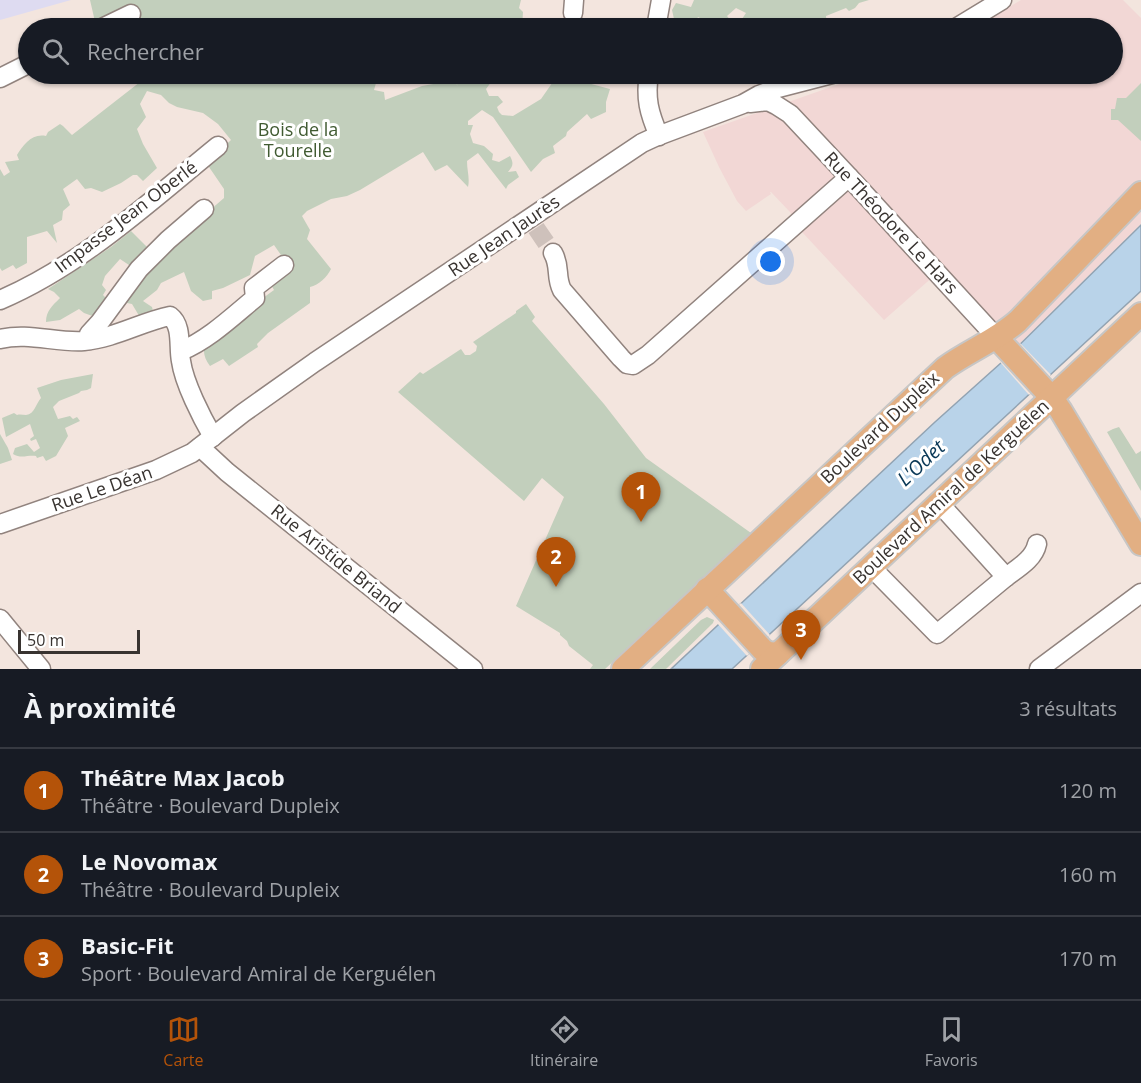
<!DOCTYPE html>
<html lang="fr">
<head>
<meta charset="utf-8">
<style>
	:root { --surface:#171b24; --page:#20242c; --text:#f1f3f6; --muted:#9ea1a6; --line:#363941; --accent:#b45309 }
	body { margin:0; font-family:"Open Sans",sans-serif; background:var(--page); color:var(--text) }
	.scale { position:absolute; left:18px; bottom:15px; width:122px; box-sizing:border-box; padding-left:6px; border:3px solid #383330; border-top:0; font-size:16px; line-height:21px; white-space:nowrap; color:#383330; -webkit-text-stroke:4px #fff; paint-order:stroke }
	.you { position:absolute; left:771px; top:262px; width:21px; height:21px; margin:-15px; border:4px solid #fff; border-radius:50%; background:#1a73e8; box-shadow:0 0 0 9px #1a73e833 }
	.badge { display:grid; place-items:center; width:39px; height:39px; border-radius:50%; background:var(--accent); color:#fff; font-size:20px; font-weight:700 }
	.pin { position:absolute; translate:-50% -50px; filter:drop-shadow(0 2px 3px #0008) }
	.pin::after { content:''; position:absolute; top:32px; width:21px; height:18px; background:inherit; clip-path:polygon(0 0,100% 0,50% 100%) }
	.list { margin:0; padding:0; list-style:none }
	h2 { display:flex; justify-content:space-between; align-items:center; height:78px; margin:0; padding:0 24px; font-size:26px }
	h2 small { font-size:20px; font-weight:400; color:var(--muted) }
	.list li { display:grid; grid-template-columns:39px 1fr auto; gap:18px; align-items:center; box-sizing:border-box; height:84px; padding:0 24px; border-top:2px solid var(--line) }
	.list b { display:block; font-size:22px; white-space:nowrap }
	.list p { margin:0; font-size:20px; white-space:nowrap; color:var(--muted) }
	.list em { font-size:20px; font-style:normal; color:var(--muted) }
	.icon { flex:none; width:33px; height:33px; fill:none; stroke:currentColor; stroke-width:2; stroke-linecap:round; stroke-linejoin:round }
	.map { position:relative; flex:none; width:1141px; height:669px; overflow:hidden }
	.search { position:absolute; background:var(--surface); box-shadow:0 2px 4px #0004; left:18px; right:18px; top:18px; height:66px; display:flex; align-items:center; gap:15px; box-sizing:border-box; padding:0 21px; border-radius:33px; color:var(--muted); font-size:22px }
	.sheet { height:330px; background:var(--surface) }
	nav { display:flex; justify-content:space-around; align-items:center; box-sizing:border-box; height:84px; border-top:2px solid var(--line); background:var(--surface); font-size:16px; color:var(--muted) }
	nav a { display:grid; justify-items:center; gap:3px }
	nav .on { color:var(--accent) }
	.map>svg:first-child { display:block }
</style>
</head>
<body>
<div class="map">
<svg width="1141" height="669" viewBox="0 0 1141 669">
	<rect width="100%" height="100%" fill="#f3e5de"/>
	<!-- commercial -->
	<polygon fill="#f2d7d5" points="1021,0 1123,0 1141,18 1141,224 1019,344 993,319 944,267 884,320 802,232 790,212 771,192 770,192 771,194 746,211 737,201 719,167 703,132 868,74 1112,74 1112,28 975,28"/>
	<!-- education -->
	<polygon fill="#dedbf1" points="0,0 71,0 0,20"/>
	<!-- green -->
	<g fill="#c2cfbc">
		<polygon points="90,0 521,0 519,8 523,12 522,28 134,28 126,17 96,26"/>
		<polygon points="694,0 869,0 859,3 855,8 849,11 846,8 826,16 827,28 736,28 746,13 736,8 727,16 731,21 730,25 727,28 700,28 702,19 698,17 694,24 688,25 685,21 683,23 674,19 672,10 676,3 691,7"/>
		<path d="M 133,74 L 408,74 L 405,76 L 376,83 L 374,90 L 384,92 L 385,100 L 422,86 L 439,83 L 451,77 L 458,86 L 452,76 L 454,74 L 497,74 L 486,89 L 489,96 L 498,96 L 503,102 L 497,107 L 499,112 L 502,115 L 513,116 L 541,99 L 557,76 L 556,74 L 565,74 L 565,77 L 610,89 L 606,102 L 606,112 L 591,119 L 587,114 L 567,132 L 566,136 L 553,146 L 555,153 L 543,159 L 531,172 L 493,117 L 482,110 L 468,121 L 468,125 L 473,125 L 470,134 L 473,143 L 484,146 L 493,154 L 492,160 L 499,162 L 510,156 C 514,164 513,166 508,172 L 516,171 L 519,177 L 508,185 L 506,189 L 478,153 L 467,161 C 467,171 470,178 468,187 L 447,165 L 435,171 L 423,152 L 360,190 L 347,196 L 331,199 L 307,211 L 302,216 L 310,230 L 307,239 L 331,269 C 327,277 319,285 310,287 L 310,303 L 268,333 L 257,344 L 258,347 L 229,366 L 223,359 L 210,366 C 200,352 203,344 215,333 L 274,290 L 269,281 L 288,265 L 274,245 L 255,256 L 250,275 L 223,288 L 212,291 L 212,299 L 203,301 L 191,291 L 184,272 L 161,283 L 157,290 L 143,301 L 152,307 L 153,311 L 149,315 L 141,319 L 132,304 L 122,302 L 138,271 L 120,259 L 105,276 L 102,285 L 106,290 L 103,295 L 109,301 L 98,318 L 84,313 L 79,309 L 60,320 L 46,322 C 46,311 52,306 60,298 L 54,292 L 48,289 L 111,247 L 131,231 L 150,250 L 165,249 L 224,198 L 224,189 L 209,167 L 210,160 L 231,140 L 218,124 L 203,113 L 177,107 L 169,103 L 161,95 L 147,91 L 140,104 L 146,117 L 137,129 L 143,144 L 157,168 L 143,181 L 137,175 L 133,175 L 121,183 L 102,192 L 91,188 L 85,189 L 77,179 L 63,189 L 70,205 L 63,211 L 62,220 L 53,225 L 57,243 L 47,231 L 27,237 L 27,263 L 16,269 L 13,265 L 2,271 L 0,268 L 0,169 L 4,176 L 10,172 L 5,162 L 19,160 L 17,155 C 23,145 32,133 46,136 L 48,132 L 60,124 L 63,126 L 72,135 L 140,82 Z"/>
		<polygon points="1141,83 1141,141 1118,120 1111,120 1111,109 1115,109 1117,98 1126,98"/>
		<polygon points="526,304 535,317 532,321 604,404 646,458 751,533 605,669 590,669 593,665 569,646 567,641 560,635 560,633 516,606 564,497 542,478 524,501 398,392 420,372 423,374 461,349 465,355 470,355 476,351 477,346 473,342 516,313 516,311"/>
		<path d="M 93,374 L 91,388 L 87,390 L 81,391 L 79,393 L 59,401 L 53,407 L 58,419 L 70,416 L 73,419 L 77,417 L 80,421 L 65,428 L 68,436 L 56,456 L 46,461 L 43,456 L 37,458 L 36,456 C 27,455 21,459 13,454 L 15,448 L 27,444 L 34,452 L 40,448 L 36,439 L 31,441 L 30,439 L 34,436 L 30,424 L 6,437 L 2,418 L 14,413 L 17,415 C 20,414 23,415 26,415 C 35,414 36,403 41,398 L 37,388 L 61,380 Z"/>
		<polygon points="1119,427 1136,454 1141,451 1141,491 1107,432 1113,429"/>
		<polygon points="0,434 8,448 12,460 0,464"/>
		<polygon points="707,617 714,620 713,623 666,669 650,669 701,620"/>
	</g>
	<!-- water -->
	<polygon fill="#b9d3e9" stroke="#92a3b2" stroke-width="1.5" points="1141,225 1141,291 732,669 671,669 935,422 1002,362"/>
	<!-- pier -->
	<g fill="#f3e5de">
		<polygon points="1020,343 1051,375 1029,395 1000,362"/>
		<polygon points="741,603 770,635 747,656 716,622"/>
	</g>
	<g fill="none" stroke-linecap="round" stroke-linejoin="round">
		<!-- minor-tunnel -->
		<polyline stroke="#cec1bb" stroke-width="18" stroke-dasharray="18 9" stroke-linecap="butt" points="536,228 553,253"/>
		<defs>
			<g id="minor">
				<polyline points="573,13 574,0"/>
				<polyline points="102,28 131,14"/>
				<polyline points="656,28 661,0"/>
				<polyline points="956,28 1002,0"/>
				<path d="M 649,74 C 645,98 649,113 659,136"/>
				<polyline points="0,78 28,64"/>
				<polyline points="750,103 768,101 776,105 790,114 849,177 996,337"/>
				<path d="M 553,253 C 561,267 555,276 562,290 L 621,358 L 627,364 L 633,365 L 648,355 L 849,177"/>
				<path d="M 0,300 C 82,265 149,202 218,146"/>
				<path d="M 0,339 C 28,332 56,343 84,341 C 115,338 141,322 170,316 C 183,326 178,347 181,361 C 184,383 202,418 213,437"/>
				<polyline points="89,340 89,334 100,322 139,269 168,240 204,209"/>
				<path d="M 181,351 C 208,340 232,317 255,298 L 254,288 L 284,265"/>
				<polyline points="200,447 227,472 473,669"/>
				<polyline points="0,524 156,470 192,453 243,413 315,362 642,143 655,137 743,104 759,95 778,88 832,74"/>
				<polyline points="871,567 937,634 1006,577 939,503"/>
				<path d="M 1006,577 C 1018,568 1034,559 1037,544"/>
				<polyline points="0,619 41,669"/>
				<polyline points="1039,669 1141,593"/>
			</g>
			<g id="major">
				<polyline points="996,337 1052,398 1061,411 1141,544"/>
				<polyline points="707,589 763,650 768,653 778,654"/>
				<path d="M 623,669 L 945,368 C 968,351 997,340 1018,321 L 1141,193"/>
				<polyline points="762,669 1141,314"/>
			</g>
		</defs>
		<!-- minor casing -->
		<use href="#minor" stroke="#91837e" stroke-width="21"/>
		<!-- major casing -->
		<use href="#major" stroke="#c7c6c5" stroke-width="26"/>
		<!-- minor -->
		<use href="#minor" stroke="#fff" stroke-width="18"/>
		<!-- major -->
		<use href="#major" stroke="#e2af83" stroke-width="22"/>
	</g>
	<g text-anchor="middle" stroke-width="6" stroke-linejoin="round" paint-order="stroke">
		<!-- park labels -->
		<g font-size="18" fill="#415b32" stroke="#fff">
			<text x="298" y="136">Bois de la<tspan x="298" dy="21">Tourelle</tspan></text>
		</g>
		<!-- street labels -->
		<g font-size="18" fill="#383330" stroke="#fff">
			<text transform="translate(126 217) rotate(-37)" y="6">Impasse Jean Oberlé</text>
			<text transform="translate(891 223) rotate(47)" y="6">Rue Théodore Le Hars</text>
			<text transform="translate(504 236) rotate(-34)" y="6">Rue Jean Jaurès</text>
			<text transform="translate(880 428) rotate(-43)" y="6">Boulevard Dupleix</text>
			<text transform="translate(102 489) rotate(-19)" y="6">Rue Le Déan</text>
			<text transform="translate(951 492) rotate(-43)" y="6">Boulevard Amiral de Kerguélen</text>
			<text transform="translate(336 559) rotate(39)" y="6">Rue Aristide Briand</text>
		</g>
		<!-- water labels -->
		<g font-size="20" font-style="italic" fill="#083756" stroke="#fff">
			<text transform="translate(921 463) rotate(-43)" y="7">L'Odet</text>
		</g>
	</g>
</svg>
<div class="scale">50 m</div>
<div class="you"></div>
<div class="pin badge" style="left:641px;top:522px">1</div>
<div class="pin badge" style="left:556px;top:587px">2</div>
<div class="pin badge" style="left:801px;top:660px">3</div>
<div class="search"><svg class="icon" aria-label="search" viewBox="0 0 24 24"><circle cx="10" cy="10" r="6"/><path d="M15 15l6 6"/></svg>Rechercher</div>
</div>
<section class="sheet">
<h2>À proximité<small>3 résultats</small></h2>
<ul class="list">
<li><span class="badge">1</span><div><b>Théâtre Max Jacob</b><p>Théâtre · Boulevard Dupleix</p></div><em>120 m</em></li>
<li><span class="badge">2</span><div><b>Le Novomax</b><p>Théâtre · Boulevard Dupleix</p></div><em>160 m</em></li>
<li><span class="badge">3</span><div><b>Basic-Fit</b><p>Sport · Boulevard Amiral de Kerguélen</p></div><em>170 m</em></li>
</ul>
</section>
<nav>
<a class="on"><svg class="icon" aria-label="map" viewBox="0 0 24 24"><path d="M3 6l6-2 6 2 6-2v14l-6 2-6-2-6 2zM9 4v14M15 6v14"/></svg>Carte</a>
<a><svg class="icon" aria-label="directions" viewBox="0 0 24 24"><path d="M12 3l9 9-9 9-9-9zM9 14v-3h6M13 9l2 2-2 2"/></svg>Itinéraire</a>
<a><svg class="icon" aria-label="saved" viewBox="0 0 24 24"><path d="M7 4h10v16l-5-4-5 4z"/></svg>Favoris</a>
</nav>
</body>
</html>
